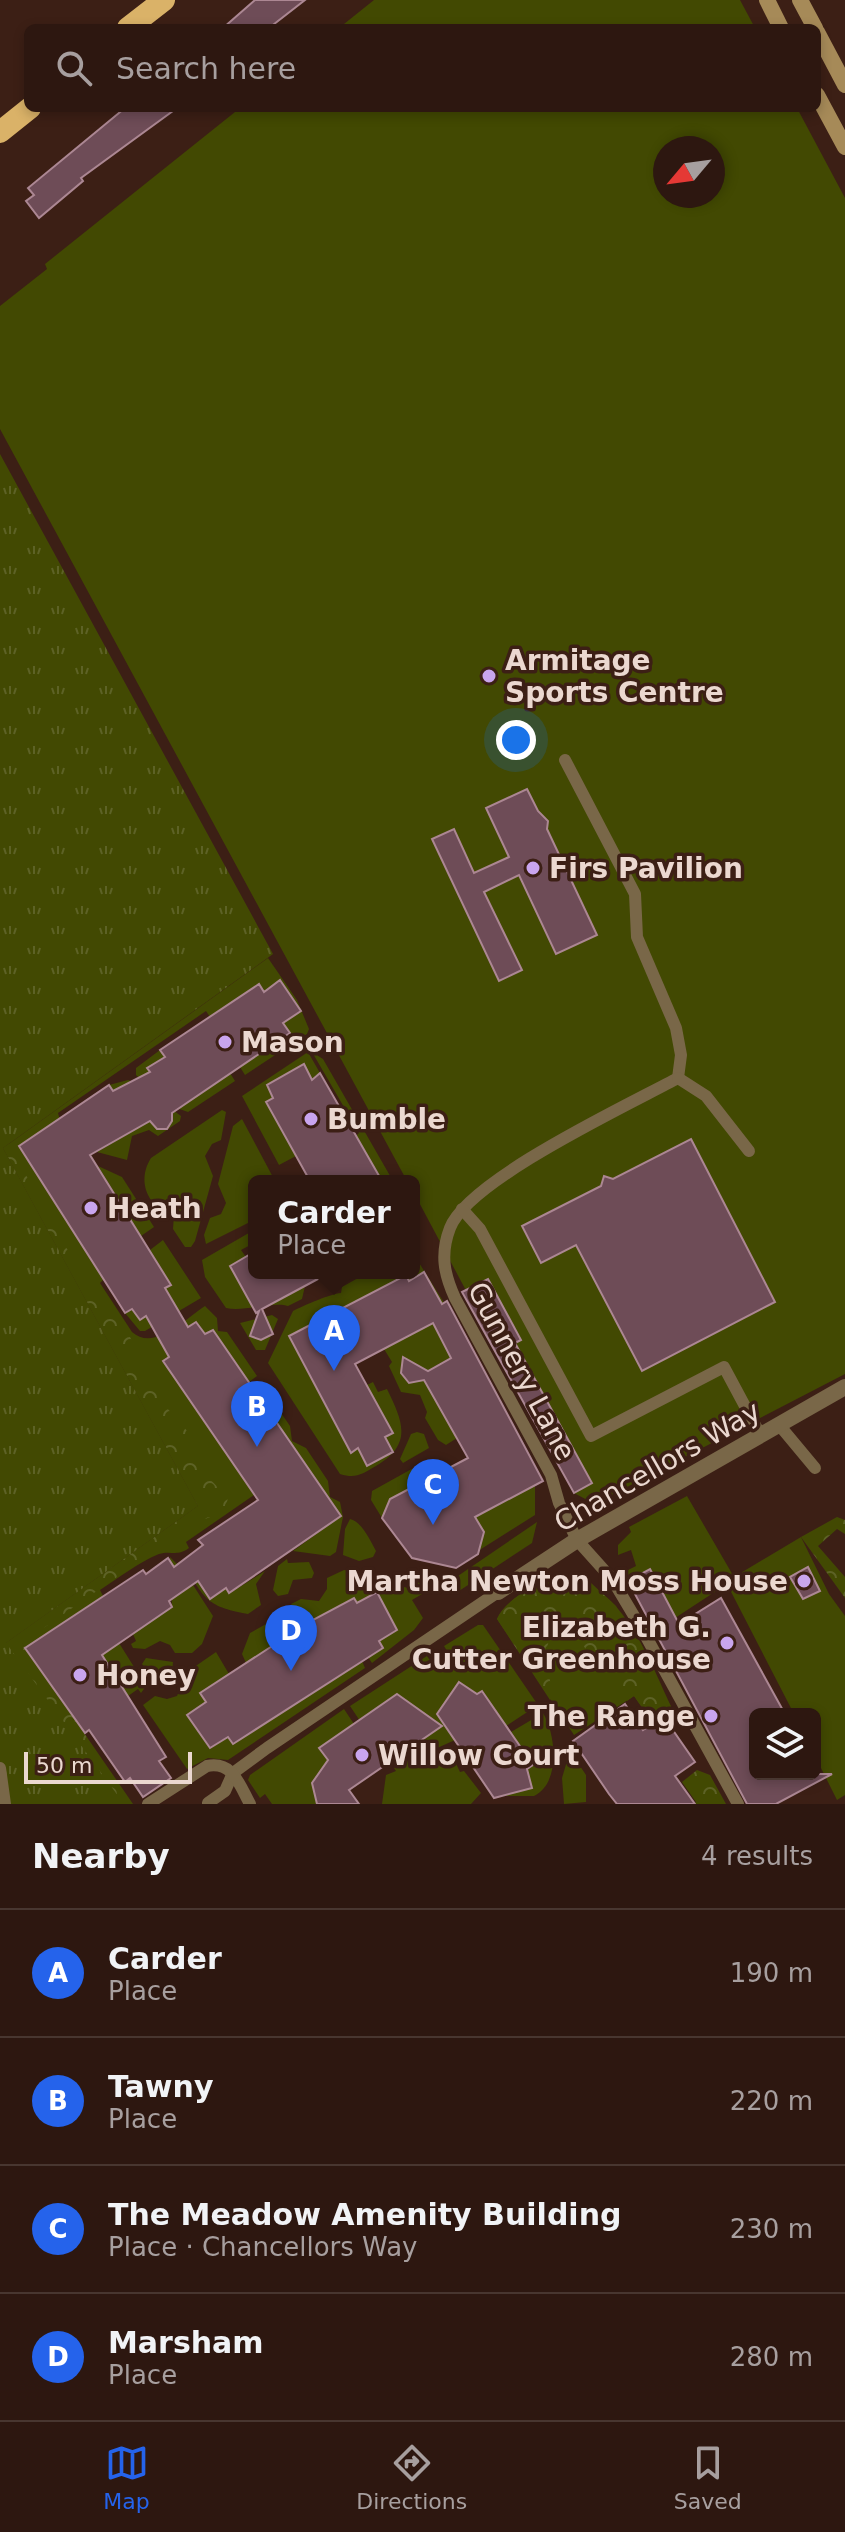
<!DOCTYPE html>
<html lang="en">
<head>
<meta charset="utf-8">
<style>
	:root { --surface:#2d1710; --page:#39241e; --text:#f1f3f6; --muted:#a79f9f; --line:#483630; --accent:#2563eb }
	body { margin:0; font-family:"DejaVu Sans",sans-serif; background:var(--page); color:var(--text) }
	.controls { position:absolute; right:24px; bottom:24px; display:grid; overflow:hidden; border-radius:12px; box-shadow:0 4px 12px #0003 }
	.controls button { width:72px; height:72px; display:grid; place-items:center; padding:0; border:0; border-bottom:2px solid var(--line); background:var(--surface); color:var(--text); font:40px sans-serif }
	.compass { position:absolute; left:653px; top:136px; width:72px; height:72px; border-radius:50%; background:var(--surface); box-shadow:0 4px 12px #0003; rotate:241deg }
	.scale { position:absolute; left:24px; bottom:20px; width:168px; box-sizing:border-box; padding-left:8px; border:4px solid #ebd8d0; border-top:0; font-size:22px; line-height:28px; white-space:nowrap; color:#ebd8d0; -webkit-text-stroke:6px #3c1f15; paint-order:stroke }
	.you { position:absolute; left:516px; top:740px; width:28px; height:28px; margin:-20px; border:6px solid #fff; border-radius:50%; background:#1a73e8; box-shadow:0 0 0 12px #1a73e833 }
	.badge { display:grid; place-items:center; width:52px; height:52px; border-radius:50%; background:var(--accent); color:#fff; font-size:26px; font-weight:700 }
	.pin { position:absolute; translate:-50% -66px; filter:drop-shadow(0 2px 4px #0008) }
	.pin::after { content:''; position:absolute; top:42px; width:28px; height:24px; background:inherit; clip-path:polygon(0 0,100% 0,50% 100%) }
	.popup { position:absolute; left:248px; top:1175px; width:172px; height:104px; box-sizing:border-box; display:grid; place-content:center; border-radius:12px; background:var(--surface); filter:drop-shadow(0 2px 6px #0005); font-size:26px; white-space:nowrap; color:var(--muted) }
	.popup b { font-size:30px; color:var(--text) }
	.popup::after { content:''; position:absolute; left:50%; top:100%; margin-left:-16px; border:16px solid transparent; border-top-color:var(--surface) }
	.list { margin:0; padding:0; list-style:none }
	h2 { display:flex; justify-content:space-between; align-items:center; height:104px; margin:0; padding:0 32px; font-size:34px }
	h2 small { font-size:26px; font-weight:400; color:var(--muted) }
	.list li { display:grid; grid-template-columns:52px 1fr auto; gap:24px; align-items:center; box-sizing:border-box; height:128px; padding:0 32px; border-top:2px solid var(--line) }
	.list b { display:block; font-size:30px; white-space:nowrap }
	.list p { margin:0; font-size:26px; white-space:nowrap; color:var(--muted) }
	.list em { font-size:26px; font-style:normal; color:var(--muted) }
	.icon { flex:none; width:44px; height:44px; fill:none; stroke:currentColor; stroke-width:2; stroke-linecap:round; stroke-linejoin:round }
	.map { position:relative; flex:none; width:845px; height:1804px; overflow:hidden }
	.search { position:absolute; background:var(--surface); box-shadow:0 4px 12px #0003; left:24px; right:24px; top:24px; height:88px; display:flex; align-items:center; gap:20px; box-sizing:border-box; padding:0 28px; border-radius:12px; color:var(--muted); font-size:30px }
	.sheet { height:616px; background:var(--surface) }
	nav { display:flex; justify-content:space-around; align-items:center; box-sizing:border-box; height:112px; border-top:2px solid var(--line); background:var(--surface); font-size:22px; color:var(--muted) }
	nav a { display:grid; justify-items:center; gap:4px }
	nav .on { color:var(--accent) }
	.map>svg:first-child { display:block }
</style>
</head>
<body>
<div class="map">
<svg width="845" height="1804" viewBox="0 0 845 1804">
	<defs>
		<pattern id="forest-crowns" width="20" height="18" patternUnits="userSpaceOnUse" patternTransform="scale(2)"><rect width="20" height="18" fill="#424902"/><path d="M2 6a3 3 0 1 1 6 0M12 15a3 3 0 1 1 6 0" fill="none" stroke="#5d6226"/></pattern>
		<pattern id="park-tufts" width="24" height="20" patternUnits="userSpaceOnUse" patternTransform="scale(2)"><rect width="24" height="20" fill="#424902"/><path d="M3 7l-1-3M5 7V3M7 7l1-3M15 17l-1-3M17 17v-4M19 17l1-3" fill="none" stroke="#5d6226"/></pattern>
	</defs>
	<rect width="100%" height="100%" fill="#3c1f15"/>
	<!-- green -->
	<g fill="#424902" fill-rule="evenodd">
		<polygon points="374,0 740,0 755,28 339,28"/>
		<path d="M 240,108 L 797,108 L 845,198 L 845,1374 L 600,1501 L 589,1501 L 574,1493 L 414,1193 L 414,1181 L 407,1181 L 0,429 L 0,306 L 47,269 L 45,264 ZM 665,148 L 713,148 L 713,196 L 665,196 Z"/>
		<path d="M 268,958 L 297,1000 L 309,1029 L 307,1034 L 245,1075 L 240,1067 L 289,1034 L 283,1023 L 300,1011 L 281,981 L 264,992 L 259,985 L 210,1017 L 206,1011 L 58,1113 L 104,1279 L 100,1283 L 132,1332 C 154,1352 185,1319 205,1306 L 217,1318 L 218,1331 L 227,1332 L 257,1376 L 249,1382 L 213,1330 L 205,1334 L 196,1322 L 162,1345 L 169,1357 L 163,1361 L 254,1495 L 186,1542 L 189,1548 C 177,1557 171,1550 159,1554 C 139,1562 120,1577 100,1590 L 103,1596 L 25,1648 L 17,1636 L 198,1506 L 3,1148 Z"/>
		<polygon points="160,1050 165,1057 148,1069 171,1104 230,1073 235,1081 188,1112 168,1105 136,1075 136,1068"/>
		<polygon points="308,1052 320,1073 312,1080 304,1064 267,1085 296,1156 279,1165 242,1096"/>
		<polygon points="312,1052 323,1059 393,1181 382,1181 356,1136 359,1133"/>
		<path d="M 128,1080 C 139,1082 170,1108 181,1116 L 180,1121 L 158,1136 L 149,1130 L 132,1136 L 127,1160 L 97,1152 L 138,1128 L 109,1085 Z"/>
		<path d="M 222,1110 L 226,1112 L 221,1140 L 212,1144 L 205,1156 L 213,1176 L 195,1241 L 191,1247 L 185,1247 L 173,1229 L 174,1215 C 168,1209 162,1210 157,1206 C 142,1194 141,1173 151,1158 Z"/>
		<polygon points="242,1119 275,1181 254,1181 254,1220 206,1244 204,1235 210,1218 221,1214 226,1203 218,1184 233,1126"/>
		<polygon points="98,1166 122,1177 154,1227 141,1236"/>
		<path d="M 254,1230 L 254,1243 L 241,1250 L 246,1257 L 230,1266 L 253,1308 L 274,1303 L 305,1286 L 302,1299 L 288,1306 C 274,1301 245,1312 226,1308 L 205,1277 L 202,1260 Z"/>
		<polygon points="163,1240 201,1298 145,1331 140,1331 125,1313 132,1309 140,1320 172,1299 165,1288 171,1284 150,1250"/>
		<path d="M 416,1258 L 450,1312 L 467,1348 L 432,1368 L 457,1438 L 446,1445 L 438,1440 L 425,1418 L 427,1412 L 420,1395 L 401,1392 L 389,1366 L 392,1362 L 384,1349 L 431,1324 L 406,1276 L 289,1336 L 351,1452 L 358,1448 L 367,1466 L 392,1452 L 385,1437 L 392,1432 L 367,1385 L 373,1382 L 378,1392 L 387,1389 C 403,1422 413,1444 376,1466 C 362,1474 356,1479 340,1474 L 268,1363 L 293,1311 C 305,1305 330,1294 341,1293 L 342,1287 L 367,1273 L 414,1273 Z"/>
		<polygon points="272,1315 278,1319 265,1350 256,1350 240,1323"/>
		<polygon points="268,1394 290,1426 292,1441 306,1448 328,1481 330,1497 340,1502 343,1517 336,1552 330,1556 293,1551 341,1516 260,1399"/>
		<polygon points="417,1432 424,1434 429,1448 403,1463 400,1459 411,1434"/>
		<polygon points="417,1466 425,1481 390,1499 382,1518 371,1500 372,1491"/>
		<polygon points="535,1485 535,1515 478,1551 484,1532 475,1517"/>
		<polygon points="687,1496 734,1577 801,1537 829,1594 845,1616 845,1795 837,1800 815,1756 815,1714 794,1714 727,1584 675,1618 649,1569 628,1581 622,1573 636,1566 631,1550 618,1555 618,1545 631,1532 629,1527"/>
		<path d="M 350,1519 C 362,1522 370,1540 376,1551 L 373,1557 L 359,1561 L 343,1555 L 345,1529 Z"/>
		<polygon points="537,1522 532,1543 459,1591 452,1580"/>
		<polygon points="170,1557 184,1571 213,1616 202,1644 192,1653 175,1653 170,1645 160,1641 145,1649 133,1648 131,1644 136,1641 133,1634 172,1607"/>
		<polygon points="287,1559 288,1563 309,1562 314,1573 312,1578 293,1580 288,1594 278,1596 273,1590 278,1566"/>
		<path d="M 185,1560 L 210,1599 L 226,1588 L 230,1593 L 265,1571 L 256,1584 L 261,1605 L 248,1614 C 204,1606 205,1598 182,1562 Z"/>
		<polygon points="344,1570 397,1577 395,1585 413,1589 416,1582 434,1587 412,1600 423,1618 414,1630 372,1663 368,1657 383,1648 379,1641 397,1630 377,1593 357,1603 353,1598 309,1622 300,1607 293,1607 291,1604 301,1599 319,1601 327,1589 327,1578"/>
		<path d="M 569,1578 C 627,1588 652,1669 676,1716 L 670,1725 L 663,1716 L 653,1723 L 634,1696 L 574,1735 L 497,1619 C 507,1597 545,1577 569,1578 Z"/>
		<polygon points="282,1615 279,1618 288,1636 246,1663 242,1654 250,1633"/>
		<polygon points="478,1625 483,1625 538,1705 506,1726 483,1691 441,1720 455,1740 435,1749 411,1752 408,1749 429,1717 400,1696 360,1721 350,1706 427,1656 436,1669 452,1659 444,1646"/>
		<polygon points="119,1643 146,1686 141,1693 138,1689 128,1696 102,1655"/>
		<polygon points="216,1652 229,1674 200,1693 206,1702 188,1715 211,1748 228,1737 233,1743 362,1661 365,1668 228,1760 208,1758 187,1769 143,1705 155,1696 167,1699 177,1696 187,1672"/>
		<polygon points="146,1658 173,1662 172,1672 155,1681 142,1664"/>
		<polygon points="344,1709 354,1724 320,1748 328,1760 312,1783 317,1804 272,1804 265,1794 260,1798 248,1780 250,1775"/>
		<path d="M 543,1713 C 556,1734 561,1783 534,1796 L 503,1796 L 532,1787 L 527,1769 L 532,1764 L 511,1732 Z"/>
		<polygon points="450,1751 460,1772 464,1771 481,1793 471,1804 382,1804 386,1775 396,1771 394,1768 415,1757 432,1757"/>
		<polygon points="570,1751 586,1775 586,1802 564,1804 562,1778"/>
	</g>
	<!-- forest -->
	<g fill="url(#forest-crowns)">
		<path d="M 9,1144 L 62,1241 L 97,1296 L 130,1337 L 167,1408 L 188,1432 L 207,1476 L 228,1498 C 225,1514 210,1517 196,1522 L 22,1643 L 133,1804 L 0,1804 L 0,1647 L 198,1506 L 3,1148 Z"/>
		<polygon points="837,1517 845,1520 845,1534 837,1529 818,1546 845,1577 845,1598 801,1537"/>
		<path d="M 569,1578 L 590,1582 L 616,1606 L 676,1716 L 670,1725 L 663,1716 L 653,1723 L 634,1696 L 627,1701 L 574,1634 L 549,1641 L 543,1659 L 554,1693 L 550,1700 L 497,1619 C 507,1597 545,1577 569,1578 Z"/>
		<polygon points="697,1770 710,1775 726,1804 694,1804 696,1802 682,1782"/>
	</g>
	<!-- park -->
	<polygon fill="url(#park-tufts)" points="0,454 273,954 3,1148 198,1506 6,1643 124,1804 0,1804"/>
	<!-- building -->
	<g fill="#6e4c57" stroke="#ac8793" stroke-width="2">
		<polygon points="255,0 305,0 269,28 223,28"/>
		<polygon points="125,108 177,108 81,178 83,181 39,218 26,201 34,195 28,188"/>
		<polygon points="527,789 538,811 548,821 547,829 597,935 556,954 519,875 484,892 522,970 499,981 432,839 454,829 474,873 509,857 486,808"/>
		<polygon points="280,980 301,1011 283,1023 290,1033 172,1113 172,1121 167,1129 157,1129 150,1121 90,1155 171,1285 165,1288 188,1327 196,1322 205,1334 213,1330 341,1516 229,1593 226,1588 210,1599 198,1581 169,1601 172,1607 102,1655 166,1757 159,1761 171,1778 143,1797 130,1778 125,1782 89,1730 85,1733 25,1648 143,1570 146,1574 168,1558 174,1567 203,1545 198,1540 258,1500 163,1361 169,1357 146,1316 140,1320 132,1309 125,1313 19,1146 109,1085 113,1091 150,1072 147,1068 165,1057 160,1050 259,984 264,992"/>
		<polygon points="304,1064 312,1080 320,1073 382,1181 310,1181 266,1102 273,1098 267,1085"/>
		<polygon points="691,1139 775,1302 642,1371 576,1245 541,1263 522,1226 601,1186 604,1176 613,1179"/>
		<polygon points="254,1252 254,1273 329,1273 262,1309 273,1334 261,1340 250,1336 259,1311 256,1313 230,1266"/>
		<polygon points="424,1272 442,1304 447,1301 543,1481 475,1517 484,1532 478,1554 456,1568 412,1558 382,1518 390,1499 468,1458 424,1380 409,1383 401,1373 403,1357 428,1371 451,1358 433,1323 355,1364 393,1433 385,1437 393,1452 367,1466 358,1448 351,1453 289,1336 406,1275 409,1281"/>
		<polygon points="488,1279 521,1340 515,1343 592,1483 574,1493 462,1292"/>
		<polygon points="808,1567 820,1591 803,1599 790,1577"/>
		<polygon points="650,1569 679,1624 721,1598 785,1714 755,1714 755,1774 832,1774 776,1804 747,1804 628,1581"/>
		<polygon points="377,1592 397,1630 379,1641 383,1648 233,1744 228,1737 210,1748 187,1715 206,1702 200,1693 309,1622 354,1598 357,1603"/>
		<polygon points="459,1682 477,1694 482,1691 533,1765 527,1769 532,1788 494,1798 437,1714"/>
		<polygon points="397,1694 442,1726 349,1790 359,1804 317,1804 312,1783 328,1760 319,1748"/>
		<polygon points="625,1704 643,1730 663,1716 695,1762 675,1776 695,1804 617,1804 609,1794 573,1741"/>
	</g>
	<g fill="none" stroke-linecap="round" stroke-linejoin="round">
		<!-- service -->
		<g stroke="#796748" stroke-width="12">
			<polyline points="565,760 635,894 637,937 676,1028 681,1055 678,1078"/>
			<path d="M 678,1078 C 628,1105 468,1180 450,1228 C 440,1254 444,1274 455,1298 L 551,1475 L 559,1503 L 577,1540 L 612,1579 L 643,1631 L 738,1804"/>
			<polyline points="678,1078 706,1096 749,1151"/>
			<polyline points="462,1209 480,1229 591,1436 724,1367 761,1436"/>
			<polyline points="780,1426 815,1468"/>
			<polyline points="0,1768 5,1804"/>
			<polyline points="208,1803 225,1791 233,1773 267,1748 498,1592"/>
			<path d="M 148,1804 L 207,1766 C 233,1761 239,1784 250,1804"/>
		</g>
		<!-- minor -->
		<polyline stroke="#796748" stroke-width="16" points="498,1592 577,1540 845,1387"/>
		<!-- secondary -->
		<g stroke="#a68a58" stroke-width="16">
			<polyline points="767,0 781,28"/>
			<polyline points="800,0 815,28"/>
			<polyline points="817,32 845,85"/>
			<polyline points="817,95 845,147"/>
		</g>
		<!-- trunk -->
		<g stroke="#dab268" stroke-width="22">
			<polyline points="128,28 164,0"/>
			<polyline points="0,132 30,108"/>
		</g>
	</g>
	<!-- markers -->
	<g fill="#c9a5ee" stroke="#3c1f15" stroke-width="3">
		<circle cx="489" cy="676" r="8"/>
		<circle cx="533" cy="868" r="8"/>
		<circle cx="225" cy="1042" r="8"/>
		<circle cx="311" cy="1119" r="8"/>
		<circle cx="91" cy="1208" r="8"/>
		<circle cx="804" cy="1581" r="8"/>
		<circle cx="727" cy="1643" r="8"/>
		<circle cx="80" cy="1675" r="8"/>
		<circle cx="711" cy="1716" r="8"/>
		<circle cx="362" cy="1755" r="8"/>
	</g>
	<g text-anchor="middle" stroke-width="7" stroke-linejoin="round" paint-order="stroke">
		<!-- poi labels -->
		<g font-size="28" font-weight="bold" fill="#ebd8d0" stroke="#3c1f15" text-anchor="start">
			<text x="505" y="670">Armitage<tspan x="505" dy="32">Sports Centre</tspan></text>
			<text x="549" y="878">Firs Pavilion</text>
			<text x="241" y="1052">Mason</text>
			<text x="327" y="1129">Bumble</text>
			<text x="107" y="1218">Heath</text>
			<text x="788" y="1591" text-anchor="end">Martha Newton Moss House</text>
			<text x="711" y="1637" text-anchor="end">Elizabeth G.<tspan x="711" dy="32">Cutter Greenhouse</tspan></text>
			<text x="96" y="1685">Honey</text>
			<text x="695" y="1726" text-anchor="end">The Range</text>
			<text x="378" y="1765">Willow Court</text>
		</g>
		<!-- street labels -->
		<g font-size="28" fill="#ebd8d0" stroke="#3c1f15">
			<text transform="translate(522 1371) rotate(62)" y="10">Gunnery Lane</text>
			<text transform="translate(657 1466) rotate(-30)" y="10">Chancellors Way</text>
		</g>
	</g>
</svg>
<div class="controls">
<button><svg class="icon" aria-label="layers" viewBox="0 0 24 24"><path d="M12 4l9 5-9 5-9-5zM3 14l9 5 9-5"/></svg></button>
</div>
<svg class="compass" viewBox="-18 -18 36 36"><path d="M0-13l5 13h-10z" fill="#e53935"/><path d="M0 13l5-13h-10z" fill="#a79f9f"/></svg>
<div class="scale">50 m</div>
<div class="you"></div>
<div class="pin badge" style="left:334px;top:1371px">A</div>
<div class="popup"><b>Carder</b>Place</div>
<div class="pin badge" style="left:257px;top:1447px">B</div>
<div class="pin badge" style="left:433px;top:1525px">C</div>
<div class="pin badge" style="left:291px;top:1671px">D</div>
<div class="search"><svg class="icon" aria-label="search" viewBox="0 0 24 24"><circle cx="10" cy="10" r="6"/><path d="M15 15l6 6"/></svg>Search here</div>
</div>
<section class="sheet">
<h2>Nearby<small>4 results</small></h2>
<ul class="list">
<li><span class="badge">A</span><div><b>Carder</b><p>Place</p></div><em>190 m</em></li>
<li><span class="badge">B</span><div><b>Tawny</b><p>Place</p></div><em>220 m</em></li>
<li><span class="badge">C</span><div><b>The Meadow Amenity Building</b><p>Place · Chancellors Way</p></div><em>230 m</em></li>
<li><span class="badge">D</span><div><b>Marsham</b><p>Place</p></div><em>280 m</em></li>
</ul>
</section>
<nav>
<a class="on"><svg class="icon" aria-label="map" viewBox="0 0 24 24"><path d="M3 6l6-2 6 2 6-2v14l-6 2-6-2-6 2zM9 4v14M15 6v14"/></svg>Map</a>
<a><svg class="icon" aria-label="directions" viewBox="0 0 24 24"><path d="M12 3l9 9-9 9-9-9zM9 14v-3h6M13 9l2 2-2 2"/></svg>Directions</a>
<a><svg class="icon" aria-label="saved" viewBox="0 0 24 24"><path d="M7 4h10v16l-5-4-5 4z"/></svg>Saved</a>
</nav>
</body>
</html>
